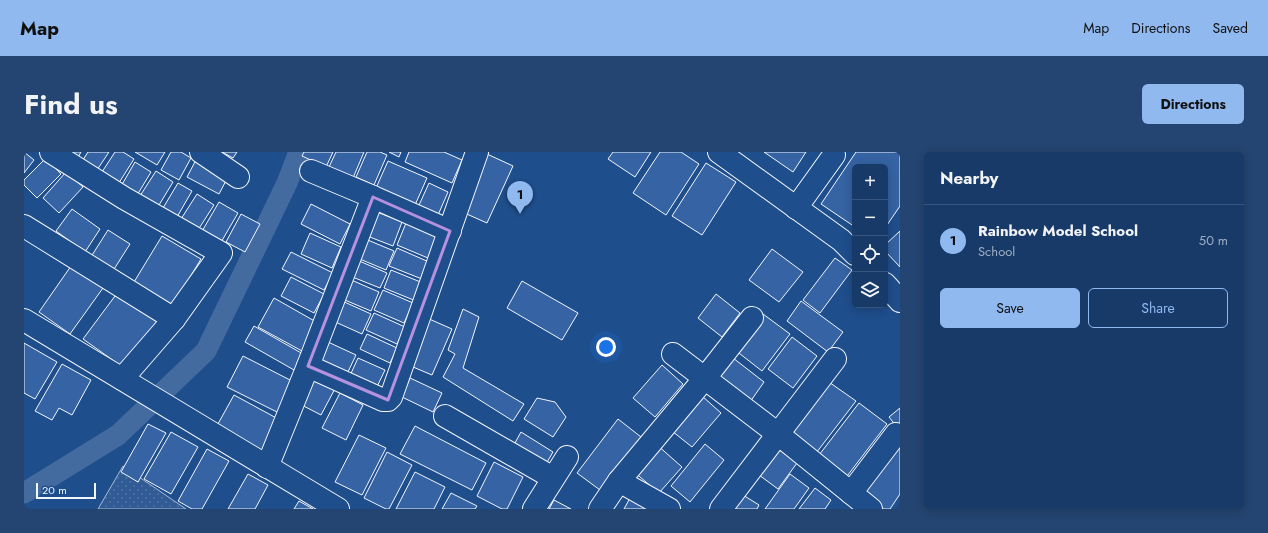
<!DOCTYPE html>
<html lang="en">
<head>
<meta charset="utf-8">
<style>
	:root { --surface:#173a69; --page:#244571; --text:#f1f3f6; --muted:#9eadc0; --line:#36547d; --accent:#90b9f0 }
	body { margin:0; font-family:Jost,sans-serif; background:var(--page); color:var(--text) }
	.controls { position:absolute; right:12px; top:12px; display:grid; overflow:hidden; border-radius:6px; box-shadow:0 2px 10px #0003 }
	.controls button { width:36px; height:36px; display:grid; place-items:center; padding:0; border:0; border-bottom:1px solid var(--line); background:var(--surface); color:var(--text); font:20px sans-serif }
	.scale { position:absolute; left:12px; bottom:10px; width:60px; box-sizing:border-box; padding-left:4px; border:2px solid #f2f6ff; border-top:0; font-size:11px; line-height:14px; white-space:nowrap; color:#f2f6ff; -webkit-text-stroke:3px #1f4e8c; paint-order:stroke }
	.you { position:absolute; left:582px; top:195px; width:14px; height:14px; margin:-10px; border:3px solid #fff; border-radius:50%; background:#1a73e8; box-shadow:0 0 0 6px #1a73e833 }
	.badge { display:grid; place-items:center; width:26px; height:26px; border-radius:50%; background:var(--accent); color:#111; font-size:13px; font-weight:700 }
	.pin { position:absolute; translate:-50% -33px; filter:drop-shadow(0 1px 2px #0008) }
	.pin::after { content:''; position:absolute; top:21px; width:14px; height:12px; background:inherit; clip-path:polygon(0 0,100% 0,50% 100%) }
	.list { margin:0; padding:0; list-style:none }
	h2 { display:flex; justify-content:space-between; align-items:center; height:52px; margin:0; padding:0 16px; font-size:17px }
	h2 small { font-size:13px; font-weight:400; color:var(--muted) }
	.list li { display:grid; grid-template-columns:26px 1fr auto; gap:12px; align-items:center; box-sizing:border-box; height:72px; padding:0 16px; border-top:1px solid var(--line) }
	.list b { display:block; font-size:15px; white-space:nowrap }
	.list p { margin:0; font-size:13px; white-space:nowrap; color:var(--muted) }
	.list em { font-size:13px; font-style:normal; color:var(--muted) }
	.actions { display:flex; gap:8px; padding:12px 16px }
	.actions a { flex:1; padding:9px 0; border:1px solid var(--accent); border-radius:6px; text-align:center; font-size:14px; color:var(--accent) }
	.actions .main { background:var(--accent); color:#111 }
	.icon { flex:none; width:22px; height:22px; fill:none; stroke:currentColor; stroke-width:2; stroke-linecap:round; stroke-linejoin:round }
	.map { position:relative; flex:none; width:876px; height:357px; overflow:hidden; border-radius:6px }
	header { display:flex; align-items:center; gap:24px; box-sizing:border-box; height:56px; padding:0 20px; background:var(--accent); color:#111 }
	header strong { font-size:19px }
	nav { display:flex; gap:22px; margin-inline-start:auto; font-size:14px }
	.intro { display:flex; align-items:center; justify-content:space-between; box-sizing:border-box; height:96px; padding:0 24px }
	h1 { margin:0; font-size:28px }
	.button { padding:10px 18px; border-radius:6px; background:var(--accent); color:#111; font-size:14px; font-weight:700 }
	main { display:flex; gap:24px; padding:0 24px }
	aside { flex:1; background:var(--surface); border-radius:6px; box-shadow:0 2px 10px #0003 }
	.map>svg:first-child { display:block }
</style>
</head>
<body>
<header>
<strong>Map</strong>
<nav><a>Map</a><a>Directions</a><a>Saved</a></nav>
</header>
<div class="intro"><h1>Find us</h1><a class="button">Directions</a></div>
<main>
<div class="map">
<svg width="876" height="357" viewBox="0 0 876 357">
	<defs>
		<pattern id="green-dots" width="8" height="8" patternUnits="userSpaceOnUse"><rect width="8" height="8" fill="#305b95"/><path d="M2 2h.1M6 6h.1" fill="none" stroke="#4e73a5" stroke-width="1.8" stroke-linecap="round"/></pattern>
	</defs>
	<rect width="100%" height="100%" fill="#1f4e8c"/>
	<!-- green -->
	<polygon fill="url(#green-dots)" stroke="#a8bbd7" points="99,314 162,357 74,357"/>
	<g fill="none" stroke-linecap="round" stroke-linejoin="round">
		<!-- canal -->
		<polyline stroke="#446ba0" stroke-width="21" points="0,341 94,283 182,199 263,31 275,0"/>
	</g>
	<!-- building -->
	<g fill="#3563a3" stroke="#f2f6ff">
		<polygon points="0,0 10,8 0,21"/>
		<polygon points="39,0 57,0 52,9"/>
		<polygon points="64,0 85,0 71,21 57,11"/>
		<polygon points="91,0 99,0 110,7 93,34 76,23"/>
		<polygon points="111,0 141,0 133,13"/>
		<polygon points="147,0 157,0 167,6 155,28 137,18"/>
		<polygon points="198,0 213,0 209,6"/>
		<polygon points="280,0 309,0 302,15 278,4"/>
		<polygon points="312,0 340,0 329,26 305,15"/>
		<polygon points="343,0 356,0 363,3 350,33 332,25"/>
		<polygon points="365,0 377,0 375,5"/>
		<polygon points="385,0 420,0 438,8 428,31 381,10"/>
		<polygon points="589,0 627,0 611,25 584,7"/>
		<polygon points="636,0 657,0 675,12 642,63 609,41"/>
		<polygon points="740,0 782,0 769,20"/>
		<polygon points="832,0 876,0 876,54 861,76 861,15 831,15 831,75 797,52"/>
		<polygon points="463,2 489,14 463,71 436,59"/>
		<polygon points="22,6 37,22 13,46 0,33 0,28"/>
		<polygon points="173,6 205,23 195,42 163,25"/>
		<polygon points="364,9 403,26 391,53 352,36"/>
		<polygon points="111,10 127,20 112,45 96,36"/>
		<polygon points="682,11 712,30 678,83 648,64"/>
		<polygon points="132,19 149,30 132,58 114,47"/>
		<polygon points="42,20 59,35 35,61 19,46"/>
		<polygon points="154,31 168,39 153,65 139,56"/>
		<polygon points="405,31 424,40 411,70 391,62"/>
		<polygon points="173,42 190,53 174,78 157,67"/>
		<polygon points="195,50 214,61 196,92 177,81"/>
		<polygon points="287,52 326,72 316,92 277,72"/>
		<polygon points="48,57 76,77 61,100 32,79"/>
		<polygon points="348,58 378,70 369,94 338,82"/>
		<polygon points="217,62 236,72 221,100 202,90"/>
		<polygon points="382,71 413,83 404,106 373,93"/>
		<polygon points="84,78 106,92 87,122 65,108"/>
		<polygon points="876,79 876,115 861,99 861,93"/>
		<polygon points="286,81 317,95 308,116 277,102"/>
		<polygon points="138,84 177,107 146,158 107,135"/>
		<polygon points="339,86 370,99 362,118 331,105"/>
		<polygon points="373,96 405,110 398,127 365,114"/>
		<polygon points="748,97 779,120 755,150 725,128"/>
		<polygon points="267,100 309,121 300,138 258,117"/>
		<polygon points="811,106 828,118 796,161 779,148"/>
		<polygon points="333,108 363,121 356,136 326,124"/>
		<polygon points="47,114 79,136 46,182 15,160"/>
		<polygon points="367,118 399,131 392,149 360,136"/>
		<polygon points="267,125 300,142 290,161 257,144"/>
		<polygon points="325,127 355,140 347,159 316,146"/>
		<polygon points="498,129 554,161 538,188 483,156"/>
		<polygon points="359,138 389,151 380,171 350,158"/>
		<polygon points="94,140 134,169 100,216 59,187"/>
		<polygon points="692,142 716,161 698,185 674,166"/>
		<polygon points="250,146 294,171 278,199 234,175"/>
		<polygon points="316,148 347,162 338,182 307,168"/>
		<polygon points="777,149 819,180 804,200 763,169"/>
		<polygon points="439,157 455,165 439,216 500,252 489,269 419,225 431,202 424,198"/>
		<polygon points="350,161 381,175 373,192 342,178"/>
		<polygon points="739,162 766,182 738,219 711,198"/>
		<polygon points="403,166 428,177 408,223 382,212"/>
		<polygon points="230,174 279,202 270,218 221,190"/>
		<polygon points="343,182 373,196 366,211 336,197"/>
		<polygon points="768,185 793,204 769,236 744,217"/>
		<polygon points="304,190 332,203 322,224 294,211"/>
		<polygon points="0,191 33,210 11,247 0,241"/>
		<polygon points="219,204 270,230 255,261 203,235"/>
		<polygon points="334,206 361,218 350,241 324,228"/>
		<polygon points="709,206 740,230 726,250 694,226"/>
		<polygon points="38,212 67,228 48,263 35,256 28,268 11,259"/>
		<polygon points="638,213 659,232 631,265 609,246"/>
		<polygon points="288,218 314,231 297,263 272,250"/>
		<polygon points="386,226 418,241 409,260 378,245"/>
		<polygon points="802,228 832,249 789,305 761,283"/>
		<polygon points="316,241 339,253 322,288 298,276"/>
		<polygon points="210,243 256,268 236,304 190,279"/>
		<polygon points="678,244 697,261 668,295 648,279"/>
		<polygon points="513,246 531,250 542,265 529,285 500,267"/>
		<polygon points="835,251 863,272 820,328 792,307"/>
		<polygon points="876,256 876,279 865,265"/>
		<polygon points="594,267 617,285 576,338 553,321"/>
		<polygon points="124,272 142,281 114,330 97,320"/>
		<polygon points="391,274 462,311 448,338 376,302"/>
		<polygon points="147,280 174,295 147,342 120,327"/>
		<polygon points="497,280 529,300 519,317 487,298"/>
		<polygon points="335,283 362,296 338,343 311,330"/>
		<polygon points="632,292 658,315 635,341 609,319"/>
		<polygon points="681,292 700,308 666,350 647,334"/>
		<polygon points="869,292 876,296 876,342 866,357 856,357 834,343"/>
		<polygon points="750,294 773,311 754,337 731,320"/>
		<polygon points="183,297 205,309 178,357 168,357 154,349"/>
		<polygon points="363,300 388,313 365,357 362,357 340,346"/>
		<polygon points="470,310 499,325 483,357 478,357 453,344"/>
		<polygon points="391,320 421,335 410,357 372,357"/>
		<polygon points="224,322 244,333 231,357 204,357"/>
		<polygon points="766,322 785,336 770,357 741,357"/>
		<polygon points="791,336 807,348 801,357 775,357"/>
		<polygon points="427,341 453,354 451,357 418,357"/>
		<polygon points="719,343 735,353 733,357 710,357"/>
		<polygon points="606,346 626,357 600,357"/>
		<polygon points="530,348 547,357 525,357"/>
		<polygon points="275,349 289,357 270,357"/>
	</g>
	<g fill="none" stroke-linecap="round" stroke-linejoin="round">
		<defs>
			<g id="minor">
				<polyline points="27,0 100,46 197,101 150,167 98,227"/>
				<polyline points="177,0 214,25"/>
				<polyline points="695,0 817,88 831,102"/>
				<polyline points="287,19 349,45"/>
				<polyline points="772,56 810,3"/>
				<polyline points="0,74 150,167"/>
				<polyline points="861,132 876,149"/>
				<polyline points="0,168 314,357"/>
				<polyline points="649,202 754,282 847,357"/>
				<polyline points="284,214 359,248 364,248 367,245 453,0"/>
				<polyline points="421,264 529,326"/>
				<polyline points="243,315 284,214 349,45 426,79"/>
				<polyline points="595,329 645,357"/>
				<polyline points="827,341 872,282"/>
				<polyline points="510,357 543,305"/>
				<polyline points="576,357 595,329 681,226 728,166"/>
				<polyline points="697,357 811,207"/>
			</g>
		</defs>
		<!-- minor casing -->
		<use href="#minor" stroke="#f2f6ff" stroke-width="24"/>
		<!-- minor -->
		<use href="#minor" stroke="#1f4e8c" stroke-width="22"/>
	</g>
	<!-- marked area -->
	<path fill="none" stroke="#b691df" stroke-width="3" stroke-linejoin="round" d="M 349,45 L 426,79 L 364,248 L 284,214 Z"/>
</svg>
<div class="controls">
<button>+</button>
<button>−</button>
<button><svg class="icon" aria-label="locate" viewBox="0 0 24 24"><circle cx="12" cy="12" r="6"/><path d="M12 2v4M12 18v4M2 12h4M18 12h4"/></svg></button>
<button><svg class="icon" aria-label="layers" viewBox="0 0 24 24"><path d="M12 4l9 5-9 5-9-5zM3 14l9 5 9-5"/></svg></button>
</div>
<div class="scale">20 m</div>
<div class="you"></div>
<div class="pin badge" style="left:496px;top:62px">1</div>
</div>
<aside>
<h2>Nearby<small></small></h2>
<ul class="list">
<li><span class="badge">1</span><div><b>Rainbow Model School</b><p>School</p></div><em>50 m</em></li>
</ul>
<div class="actions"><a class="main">Save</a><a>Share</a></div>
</aside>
</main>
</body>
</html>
